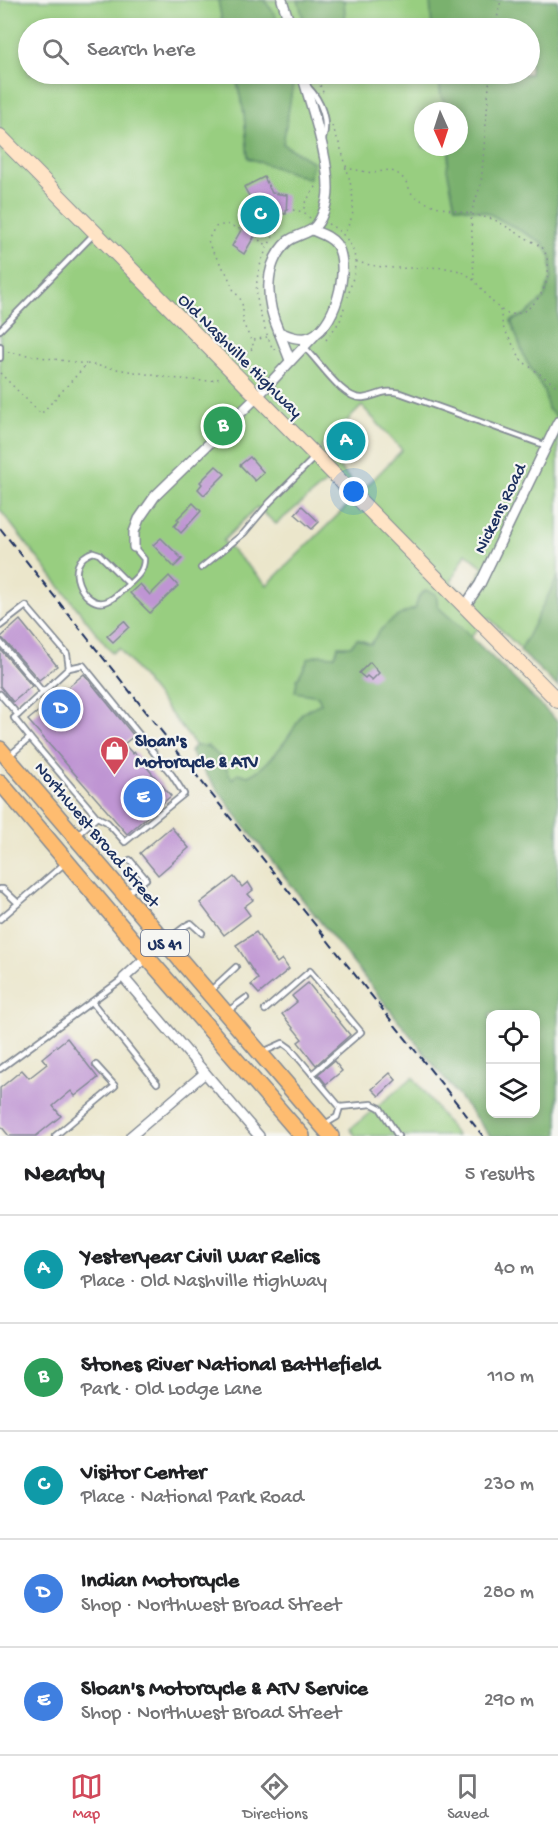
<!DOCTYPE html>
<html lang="en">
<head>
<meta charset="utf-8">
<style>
	:root { --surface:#fff; --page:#f2f2f2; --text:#202124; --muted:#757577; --line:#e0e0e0; --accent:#d1495b }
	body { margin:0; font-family:"Gochi Hand",sans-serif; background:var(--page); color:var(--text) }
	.controls { position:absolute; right:18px; bottom:18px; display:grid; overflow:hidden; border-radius:12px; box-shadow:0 3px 9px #0003 }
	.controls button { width:54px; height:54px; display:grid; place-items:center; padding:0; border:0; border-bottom:2px solid var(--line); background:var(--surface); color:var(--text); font:30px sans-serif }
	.compass { position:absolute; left:414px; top:102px; width:54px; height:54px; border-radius:50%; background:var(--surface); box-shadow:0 3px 9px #0003; rotate:177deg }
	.you { position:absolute; left:354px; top:492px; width:21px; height:21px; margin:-15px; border:4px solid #fff; border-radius:50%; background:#1a73e8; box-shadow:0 0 0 9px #1a73e833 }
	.badge { display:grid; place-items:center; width:39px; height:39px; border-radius:50%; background:var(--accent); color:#fff; font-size:20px; font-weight:700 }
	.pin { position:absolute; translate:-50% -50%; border:3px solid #fff; box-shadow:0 2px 6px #0006 }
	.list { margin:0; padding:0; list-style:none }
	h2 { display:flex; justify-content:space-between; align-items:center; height:78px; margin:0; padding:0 24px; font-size:26px }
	h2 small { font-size:20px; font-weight:400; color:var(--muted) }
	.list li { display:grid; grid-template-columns:39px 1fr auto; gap:18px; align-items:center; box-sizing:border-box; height:108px; padding:0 24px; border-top:2px solid var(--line) }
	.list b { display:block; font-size:22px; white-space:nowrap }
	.list p { margin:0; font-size:20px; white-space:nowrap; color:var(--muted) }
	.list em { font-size:20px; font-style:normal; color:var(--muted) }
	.icon { flex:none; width:33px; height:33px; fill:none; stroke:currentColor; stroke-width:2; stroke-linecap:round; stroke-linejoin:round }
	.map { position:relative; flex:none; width:558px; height:1136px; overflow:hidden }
	.search { position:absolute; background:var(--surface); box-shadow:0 3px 9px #0003; left:18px; right:18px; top:18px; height:66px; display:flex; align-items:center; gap:15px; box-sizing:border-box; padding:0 21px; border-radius:33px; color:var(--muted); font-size:22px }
	.sheet { height:618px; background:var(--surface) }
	nav { display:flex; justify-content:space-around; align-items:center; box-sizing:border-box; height:84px; border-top:2px solid var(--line); background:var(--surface); font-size:16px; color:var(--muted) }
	nav a { display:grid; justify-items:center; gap:3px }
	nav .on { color:var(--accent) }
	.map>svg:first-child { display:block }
</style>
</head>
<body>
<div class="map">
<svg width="558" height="1136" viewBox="0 0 558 1136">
	<rect width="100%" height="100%" fill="#f6f6f2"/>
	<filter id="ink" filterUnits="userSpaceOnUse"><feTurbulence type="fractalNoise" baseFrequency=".0167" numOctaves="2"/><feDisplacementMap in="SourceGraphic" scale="12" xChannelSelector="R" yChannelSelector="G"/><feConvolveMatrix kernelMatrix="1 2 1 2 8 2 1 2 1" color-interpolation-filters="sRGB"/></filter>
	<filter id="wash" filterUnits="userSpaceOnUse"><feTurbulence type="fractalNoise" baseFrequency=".008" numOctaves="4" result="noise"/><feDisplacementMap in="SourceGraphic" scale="24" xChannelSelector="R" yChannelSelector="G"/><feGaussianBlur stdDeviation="1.35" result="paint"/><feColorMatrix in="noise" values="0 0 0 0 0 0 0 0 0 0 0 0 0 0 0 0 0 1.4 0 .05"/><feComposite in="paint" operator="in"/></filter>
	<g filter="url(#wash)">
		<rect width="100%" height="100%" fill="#ebe6cb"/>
		<!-- green -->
		<g fill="#98ce80" stroke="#5a7e6f" stroke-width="1.5" fill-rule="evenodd">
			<path d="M 0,0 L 558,0 L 558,611 L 531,659 L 489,618 L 267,836 L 119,648 L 112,653 L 0,510 ZM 28,28 L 530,28 L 530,74 L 28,74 ZM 423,111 L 459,111 L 459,147 L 423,147 ZM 362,406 L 402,450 L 361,492 L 321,447 ZM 327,482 L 349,504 L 267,585 L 223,541 L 257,507 L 276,524 ZM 466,553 L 483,567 L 468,597 L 451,582 Z"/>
			<polygon points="413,1077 457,1136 356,1136 350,1129"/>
		</g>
		<!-- forest -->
		<g fill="#7ab16e" stroke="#4a7066" stroke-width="1.5" fill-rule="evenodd">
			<polygon points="218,0 264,0 275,14 278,28 223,28"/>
			<polygon points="298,0 344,0 346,28 306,28"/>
			<polygon points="430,0 555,0 558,3 558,418 548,409 544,391 525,359 511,321 526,314 544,298 551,277 551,257 543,243 486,212 455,206 447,169 450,147 459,147 459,111 451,111 441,97 438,74 530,74 530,28 432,28"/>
			<polygon points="235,74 290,74 293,84 283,144 313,162 309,179 248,158 244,113"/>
			<polygon points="558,576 558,687 520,651"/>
			<path d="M 426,590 L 436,594 L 438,607 L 464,630 L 558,722 L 558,1136 L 490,1136 L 242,823 L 190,752 L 194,746 L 208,746 L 221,758 L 232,779 L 238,773 L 248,776 C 268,768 293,733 302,713 L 321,703 L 318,696 L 295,692 L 297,680 L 309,658 L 320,655 L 335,656 L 338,646 L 351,646 L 357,639 L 371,644 C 380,627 396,614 415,609 L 419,596 ZM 490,1014 L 536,1014 L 536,1114 L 490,1114 Z"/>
		</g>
		<g id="blocks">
			<!-- building -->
			<g fill="#bf95d3">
				<polygon points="264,177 272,193 287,195 286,214 274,214 265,218 244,254 232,246 253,209 253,203 244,187"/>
				<polygon points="353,424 359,430 353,436 365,447 354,458 350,453 348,455 342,449 337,454 328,446"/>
				<polygon points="250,457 264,473 255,481 240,465"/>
				<polygon points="216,466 225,474 204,495 198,489 202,484 200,482"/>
				<polygon points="193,503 201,511 181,533 174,526 179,521 177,519"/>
				<polygon points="302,506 319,522 312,529 295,514"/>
				<polygon points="161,538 182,559 174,567 153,545"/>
				<polygon points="169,576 178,586 150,613 130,593 140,584 150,595"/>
				<polygon points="20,620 57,666 39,680 3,639 0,638"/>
				<polygon points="124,621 129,627 113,642 107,636"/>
				<polygon points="0,649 32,686 13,702 0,686"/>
				<polygon points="370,662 379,673 372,680 367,676 365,678 359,673"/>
				<polygon points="84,674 134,736 124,744 133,754 134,752 171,796 127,834 28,720"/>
				<polygon points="171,827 189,848 158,875 140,853"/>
				<polygon points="234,877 242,887 248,882 253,890 248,894 253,900 244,907 250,915 224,935 200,903"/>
				<polygon points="256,932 277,963 282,959 289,969 259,994 251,985 258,979 236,945"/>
				<polygon points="308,983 350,1035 316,1065 298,1042 302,1039 282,1014 297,1002 292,996"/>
				<polygon points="67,1038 98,1078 75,1096 71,1091 53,1106 61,1116 36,1136 9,1136 0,1125 0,1088 22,1070 29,1078 47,1064 42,1058"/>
				<polygon points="334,1061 342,1071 326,1084 318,1074"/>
				<polygon points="390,1073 396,1080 379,1096 372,1089"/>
			</g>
		</g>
	</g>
	<g filter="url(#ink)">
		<use href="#blocks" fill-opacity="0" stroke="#838a94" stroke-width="1.5"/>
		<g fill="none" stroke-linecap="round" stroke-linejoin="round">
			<defs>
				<g id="lane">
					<path d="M 308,87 C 321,100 329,121 323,139"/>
					<polyline points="0,330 93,235"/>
					<polyline points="0,346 0,358"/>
					<path d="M 304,347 C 319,360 342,400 363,398 C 380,396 380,389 400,393 L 547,446"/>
					<polyline points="201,568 244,533 270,502 314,458"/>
					<path d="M 129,584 L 99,554 L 93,552 C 60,563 84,608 105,602 C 114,600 121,591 128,585 C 137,577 144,571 144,559 L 134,547"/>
					<polyline points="0,626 26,606 67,654 69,668 18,715"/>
					<polyline points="0,642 42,691"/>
					<polyline points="69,668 83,665 172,775 184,794 125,842 107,822 97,817"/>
					<polyline points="0,694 18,715 14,718 30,738 9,756"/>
					<polyline points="30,738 97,817 78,834"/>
					<polyline points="0,889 3,889 18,903"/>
					<polyline points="127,893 146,879 130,860"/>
					<polyline points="0,919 64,864"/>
					<polyline points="167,940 187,925 191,923 202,933"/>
					<polyline points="210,991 236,967"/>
					<polyline points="92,1002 157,1083"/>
					<polyline points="265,1010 310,971 361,1032 312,1074"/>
					<polyline points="228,1011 246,998"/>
					<polyline points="263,1052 283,1043 290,1048 340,1107 337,1117 325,1124"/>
					<polyline points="0,1069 124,978"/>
					<polyline points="340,1107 372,1104 380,1108 398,1136"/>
					<polyline points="55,1136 115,1086 96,1065"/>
				</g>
				<g id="street">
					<polyline points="282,0 291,28"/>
					<path d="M 302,74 C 311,106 333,169 327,200 C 325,210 319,227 309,231 C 302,235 295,236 288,241 C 262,265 266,303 279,332 C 287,335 296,340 306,338 C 335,333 352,266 336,244 C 330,236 321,234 312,230"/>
					<polyline points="279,332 290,360"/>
					<polyline points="134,547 134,532 139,519 155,496 257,397 314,336"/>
					<polyline points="465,606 480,584 558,422"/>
					<polyline points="147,957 124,978 259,1136"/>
					<polyline points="131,1136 205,1073"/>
				</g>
				<polyline id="secondary" points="0,136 558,701"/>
				<g id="primary">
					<polyline points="0,749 331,1136"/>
					<polyline points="0,782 147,957 302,1136"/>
				</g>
			</defs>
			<!-- lane casing -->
			<use href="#lane" stroke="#838a94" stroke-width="8"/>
			<!-- street casing -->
			<use href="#street" stroke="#838a94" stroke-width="12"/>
			<!-- secondary casing -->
			<use href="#secondary" stroke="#838a94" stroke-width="16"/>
			<!-- primary casing -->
			<use href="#primary" stroke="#838a94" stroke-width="18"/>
			<!-- path -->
			<g stroke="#838a94" stroke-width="1.5" stroke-dasharray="1.5 4.5" stroke-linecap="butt">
				<polyline points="495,28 501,0"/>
				<polyline points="316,74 324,95"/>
				<path d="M 332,126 C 341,145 355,190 353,211 C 352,219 348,226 344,233"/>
				<path d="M 345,168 L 373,173 L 389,170 L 397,173 L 405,180 L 412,194 L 424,202 L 442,208 L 493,219 L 542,247 C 556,268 545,299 524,311 C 520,313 515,315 511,314 C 492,311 480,279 462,272 C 442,264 418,269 397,268 C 383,268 370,265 356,262"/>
				<polyline points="287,209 304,212"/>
				<polyline points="268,216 276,231 281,235"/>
				<polyline points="310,218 304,212 304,204 318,184"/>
				<path d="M 328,224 C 342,230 356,247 355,263 C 355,274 350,287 348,297"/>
				<polyline points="254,237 267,245"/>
				<polyline points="253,240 265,220 269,218"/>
				<polyline points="474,280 471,213 481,184 490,74"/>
				<polyline points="500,310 503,327 522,361 558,387"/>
				<polyline points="254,340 267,337"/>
				<polyline points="326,340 340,321 345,305"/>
				<path d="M 275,349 L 273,350 C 253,299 248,280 276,231"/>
				<polyline points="8,352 86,364"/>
				<path d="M 237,361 L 254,347 L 243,323 L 243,307 L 240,298 L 234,291 L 227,274 L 211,249 L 208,240 L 215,227 L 226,224 L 240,229 C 247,217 254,210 246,197"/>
				<polyline points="0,373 41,414 87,364 170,378 203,381 217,380 220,376"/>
			</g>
			<!-- lane -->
			<use href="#lane" stroke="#fff" stroke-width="4.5"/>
			<!-- street -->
			<use href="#street" stroke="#fff" stroke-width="9"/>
			<!-- secondary -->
			<use href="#secondary" stroke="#ffe4c6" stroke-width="14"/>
			<!-- primary -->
			<use href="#primary" stroke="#febc70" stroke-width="15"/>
			<!-- rail -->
			<polyline stroke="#1b2f5e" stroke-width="2" stroke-dasharray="9 4.5" stroke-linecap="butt" points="0,528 483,1136"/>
		</g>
	</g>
	<!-- icons -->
	<defs>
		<symbol id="shop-pin" viewBox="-11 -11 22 30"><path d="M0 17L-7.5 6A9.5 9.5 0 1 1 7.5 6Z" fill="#d1495b" stroke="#f6f6f2"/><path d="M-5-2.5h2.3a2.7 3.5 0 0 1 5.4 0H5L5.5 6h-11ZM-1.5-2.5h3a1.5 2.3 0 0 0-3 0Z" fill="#fff"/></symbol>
	</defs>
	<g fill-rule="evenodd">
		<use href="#shop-pin" x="98" y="734" width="33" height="45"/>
	</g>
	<g text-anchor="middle" stroke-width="4.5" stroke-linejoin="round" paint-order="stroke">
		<!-- shield labels -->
		<rect fill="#f6f6f2" stroke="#5d6b8a" stroke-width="1.5" x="141" y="930" width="48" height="26" rx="4.5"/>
		<g font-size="16" font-weight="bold" fill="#1b2f5e">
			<text x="165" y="949">US 41</text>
		</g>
		<!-- street labels -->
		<g font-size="18" fill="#1b2f5e" stroke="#f6f6f2">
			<text transform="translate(241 355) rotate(45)" y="6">Old Nashville Highway</text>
			<text transform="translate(499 508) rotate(-64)" y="6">Nickens Road</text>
			<text transform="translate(98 834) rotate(50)" y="6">Northwest Broad Street</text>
		</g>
		<!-- poi labels -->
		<g font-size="18" font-weight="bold" fill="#1b2f5e" stroke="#f6f6f2" text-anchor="start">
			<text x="135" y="746">Sloan's<tspan x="135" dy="21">Motorcycle &amp; ATV</tspan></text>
		</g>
	</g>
</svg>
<div class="controls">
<button><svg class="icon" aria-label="locate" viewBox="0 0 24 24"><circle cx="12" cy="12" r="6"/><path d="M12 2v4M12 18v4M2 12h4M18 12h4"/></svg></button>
<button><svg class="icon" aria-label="layers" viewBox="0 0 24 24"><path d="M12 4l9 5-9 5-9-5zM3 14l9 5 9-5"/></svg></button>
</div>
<svg class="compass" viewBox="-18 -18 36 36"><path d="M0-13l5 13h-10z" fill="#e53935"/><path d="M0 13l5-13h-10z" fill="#757577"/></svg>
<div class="you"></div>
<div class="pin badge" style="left:346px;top:441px;background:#0f9aa8">A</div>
<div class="pin badge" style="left:223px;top:426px;background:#2e9e5b">B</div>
<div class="pin badge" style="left:260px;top:215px;background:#0f9aa8">C</div>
<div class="pin badge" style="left:61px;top:709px;background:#3f7fe0">D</div>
<div class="pin badge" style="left:143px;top:798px;background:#3f7fe0">E</div>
<div class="search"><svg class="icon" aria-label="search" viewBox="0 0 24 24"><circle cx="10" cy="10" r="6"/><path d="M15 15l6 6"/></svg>Search here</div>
</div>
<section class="sheet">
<h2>Nearby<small>5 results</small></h2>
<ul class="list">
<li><span class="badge" style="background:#0f9aa8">A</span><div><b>Yesteryear Civil War Relics</b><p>Place · Old Nashville Highway</p></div><em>40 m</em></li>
<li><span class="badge" style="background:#2e9e5b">B</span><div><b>Stones River National Battlefield</b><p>Park · Old Lodge Lane</p></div><em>110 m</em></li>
<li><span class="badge" style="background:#0f9aa8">C</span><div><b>Visitor Center</b><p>Place · National Park Road</p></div><em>230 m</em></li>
<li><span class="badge" style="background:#3f7fe0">D</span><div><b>Indian Motorcycle</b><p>Shop · Northwest Broad Street</p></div><em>280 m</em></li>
<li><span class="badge" style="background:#3f7fe0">E</span><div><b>Sloan's Motorcycle &amp; ATV Service</b><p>Shop · Northwest Broad Street</p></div><em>290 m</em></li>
</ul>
</section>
<nav>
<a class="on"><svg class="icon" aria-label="map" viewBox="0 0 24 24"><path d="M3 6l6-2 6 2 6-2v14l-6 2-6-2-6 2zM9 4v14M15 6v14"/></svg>Map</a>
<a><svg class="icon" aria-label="directions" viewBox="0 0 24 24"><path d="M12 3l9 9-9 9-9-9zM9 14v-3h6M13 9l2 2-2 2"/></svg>Directions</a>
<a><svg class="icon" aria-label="saved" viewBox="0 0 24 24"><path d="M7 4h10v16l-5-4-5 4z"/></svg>Saved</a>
</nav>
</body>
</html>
